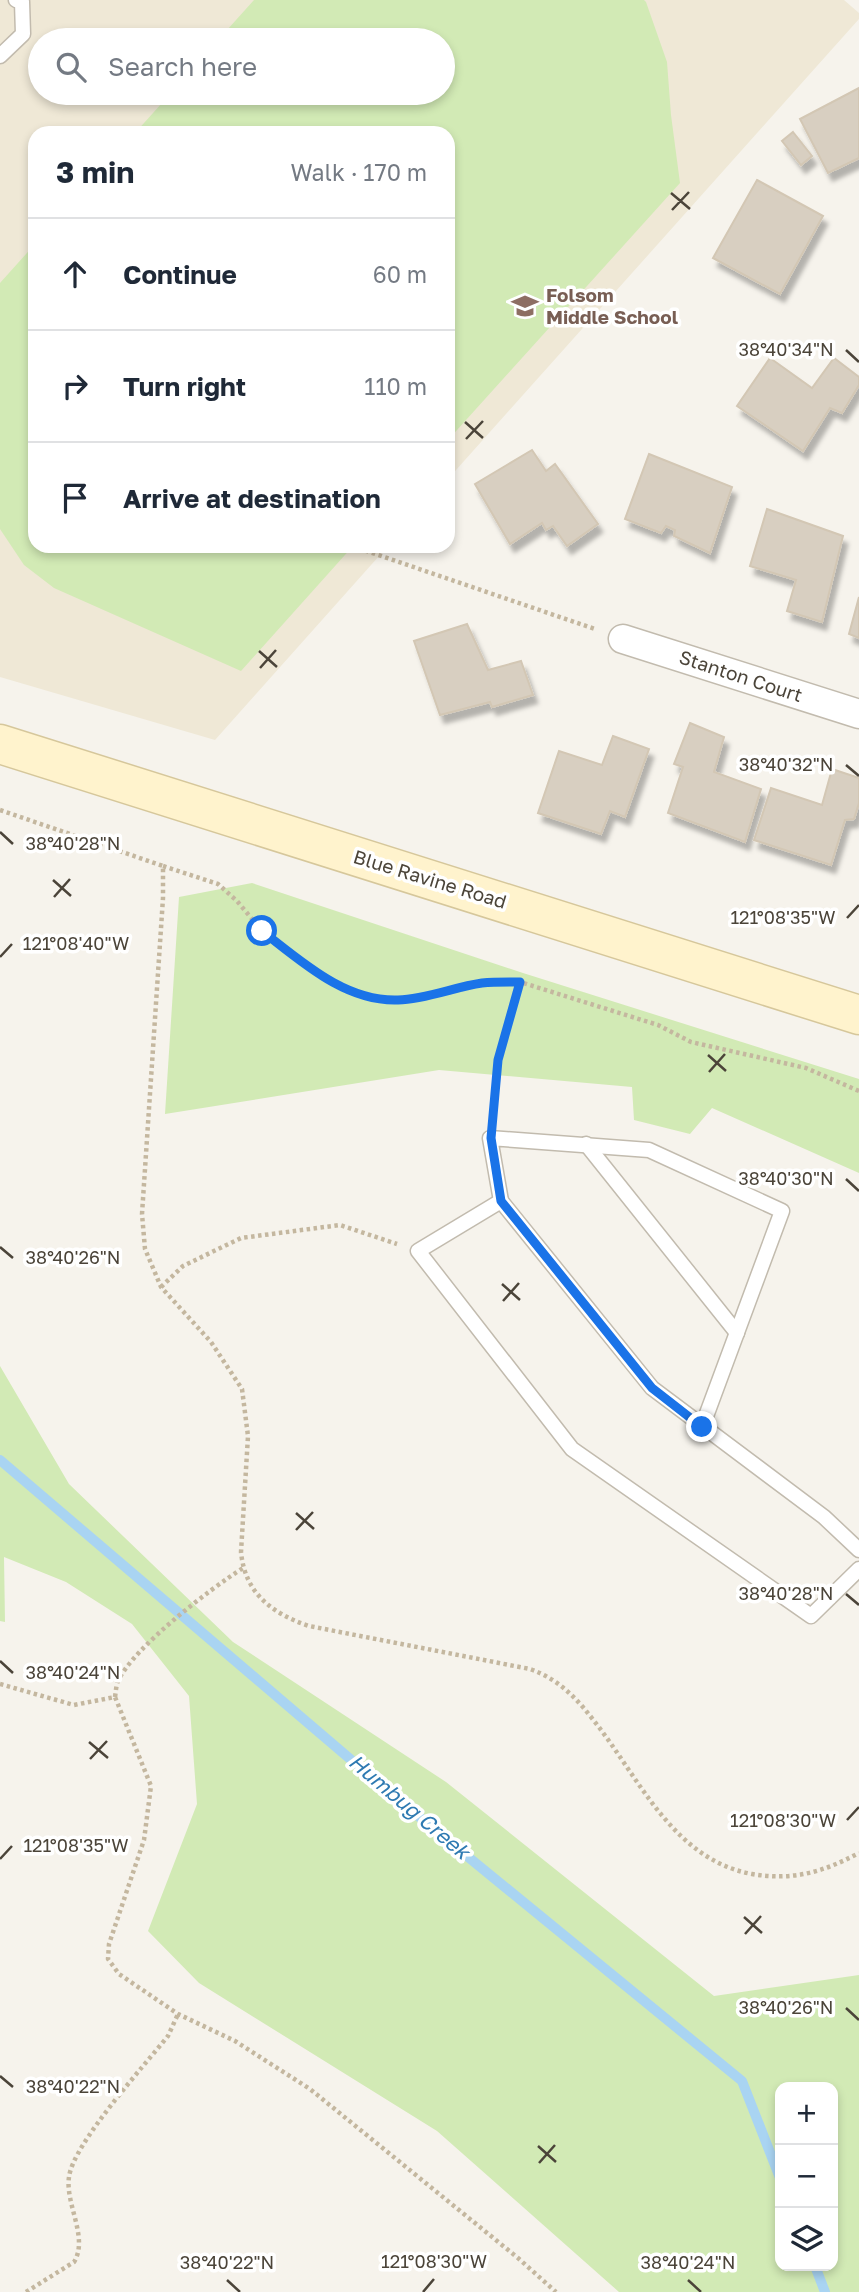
<!DOCTYPE html>
<html lang="en">
<head>
<meta charset="utf-8">
<style>
	:root { --surface:#fff; --page:#f2f2f3; --text:#1f2937; --muted:#747a83; --line:#e0e1e3 }
	body { margin:0; font-family:"Golos Text",sans-serif; background:var(--page); color:var(--text) }
	.controls { position:absolute; right:21px; bottom:21px; display:grid; overflow:hidden; border-radius:14px; box-shadow:0 4px 10px #0003 }
	.controls button { width:63px; height:63px; display:grid; place-items:center; padding:0; border:0; border-bottom:2px solid var(--line); background:var(--surface); color:var(--text); font:35px sans-serif }
	.stop { position:absolute; width:21px; height:21px; margin:-16px; border:5px solid #1a73e8; border-radius:50%; background:#fff }
	.stop.end { background:#1a73e8; border-color:#fff; box-shadow:0 2px 7px #0008 }
	.list { margin:0; padding:0; list-style:none }
	h2 { display:flex; justify-content:space-between; align-items:center; height:91px; margin:0; padding:0 28px; font-size:30px }
	h2 small { font-size:23px; font-weight:400; color:var(--muted) }
	.list li { display:grid; grid-template-columns:46px 1fr auto; gap:21px; align-items:center; box-sizing:border-box; height:112px; padding:0 28px; border-top:2px solid var(--line) }
	.list b { display:block; font-size:26px; white-space:nowrap }
	.list em { font-size:23px; font-style:normal; color:var(--muted) }
	.icon { flex:none; width:38px; height:38px; fill:none; stroke:currentColor; stroke-width:2; stroke-linecap:round; stroke-linejoin:round }
	.map { position:relative; flex:none; width:859px; height:2292px; overflow:hidden }
	.search { position:absolute; background:var(--surface); box-shadow:0 4px 10px #0003; left:28px; top:28px; width:427px; height:77px; display:flex; align-items:center; gap:18px; box-sizing:border-box; padding:0 24px; border-radius:38px; color:var(--muted); font-size:26px }
	.panel { position:absolute; background:var(--surface); box-shadow:0 4px 10px #0003; left:28px; top:126px; width:427px; height:427px; border-radius:21px }
	.map>svg:first-child { display:block }
</style>
</head>
<body>
<div class="map">
<svg width="859" height="2292" viewBox="0 0 859 2292">
	<defs>
		<filter id="shadow"><feDropShadow dx="4.5" dy="8" stdDeviation="2" flood-color="#0004"/></filter>
	</defs>
	<rect width="100%" height="100%" fill="#f6f3ec"/>
	<!-- education -->
	<path fill="#efe8d6" fill-rule="evenodd" d="M 0,0 L 844,0 L 859,13 L 859,19 L 448,479 L 448,133 L 35,133 L 35,546 L 388,546 L 215,740 L 0,677 ZM 40,40 L 443,40 L 443,93 L 40,93 Z"/>
	<!-- green -->
	<g fill="#d2eab5" fill-rule="evenodd">
		<polygon points="254,0 644,0 646,2 667,62 671,115 680,183 448,440 448,133 135,133 171,93 443,93 443,40 218,40"/>
		<polygon points="35,244 35,546 353,546 241,671 54,588 24,565 0,529 0,283"/>
		<polygon points="252,883 523,973 859,1079 859,1173 712,1108 690,1134 634,1120 632,1087 439,1070 165,1114 179,897"/>
		<path d="M 0,1366 L 69,1484 L 233,1642 L 446,1782 L 714,1996 L 859,1975 L 859,2292 L 619,2292 L 437,2131 L 199,1983 L 148,1931 L 197,1804 L 189,1696 L 132,1624 L 66,1582 L 4,1557 L 5,1622 L 0,1621 ZM 833,2087 L 833,2266 L 780,2266 L 780,2087 Z"/>
	</g>
	<g fill="none" stroke-linecap="round" stroke-linejoin="round">
		<!-- stream -->
		<g stroke="#a9d4f2" stroke-width="10">
			<polyline points="0,1460 390,1793 742,2081 780,2178"/>
			<polyline points="815,2266 825,2292"/>
		</g>
	</g>
	<!-- building -->
	<g fill="#d8cfc1" stroke="#d3c7b4" stroke-width="2" filter="url(#shadow)">
		<polygon points="859,88 859,158 828,173 800,119"/>
		<polygon points="793,132 812,156 801,165 782,141"/>
		<polygon points="757,180 823,216 780,294 713,258"/>
		<polygon points="770,358 812,388 834,358 859,377 859,385 842,413 830,408 803,451 737,406"/>
		<polygon points="532,450 546,471 555,464 598,524 567,546 553,526 546,530 542,523 510,544 475,484"/>
		<polygon points="649,454 732,487 710,553 674,536 675,530 666,526 661,533 625,519"/>
		<polygon points="767,509 843,536 822,622 787,611 796,580 750,566"/>
		<polygon points="859,597 859,638 849,634"/>
		<polygon points="467,624 488,670 521,661 533,695 492,707 490,702 440,715 414,641"/>
		<polygon points="690,723 724,737 714,772 761,789 745,842 668,813 683,767 674,764"/>
		<polygon points="613,736 649,749 625,817 610,811 601,834 538,813 559,751 602,765"/>
		<polygon points="832,769 859,778 859,803 854,819 845,820 831,865 754,840 771,788 822,805"/>
	</g>
	<g fill="none" stroke-linecap="round" stroke-linejoin="round">
		<defs>
			<g id="service">
				<polyline points="0,56 23,34 22,2 16,0"/>
				<polyline points="586,1144 737,1333"/>
				<polyline points="501,1201 490,1138 649,1150 782,1211 702,1427"/>
				<polyline points="859,1550 824,1517 652,1388 501,1201 418,1251 572,1449 811,1616 859,1569"/>
			</g>
			<polyline id="minor" points="623,639 859,714"/>
			<polyline id="secondary" points="0,744 859,1015"/>
		</defs>
		<!-- service casing -->
		<use href="#service" stroke="#c2bbae" stroke-width="17"/>
		<!-- minor casing -->
		<use href="#minor" stroke="#c2bbae" stroke-width="31"/>
		<!-- secondary casing -->
		<use href="#secondary" stroke="#d6c79b" stroke-width="41"/>
		<!-- path -->
		<g stroke="#c4b79f" stroke-width="4.5" stroke-dasharray="3.5 3.5" stroke-linecap="butt">
			<polyline points="352,546 595,629"/>
			<path d="M 0,810 L 163,866 L 163,898 L 142,1214 L 145,1249 L 161,1287 L 211,1342 L 242,1389 L 248,1436 L 241,1552 C 245,1593 271,1613 309,1626 L 530,1669 C 561,1680 579,1701 598,1726 C 641,1782 675,1860 752,1874 C 793,1881 823,1872 859,1853"/>
			<polyline points="163,866 218,884 237,901 262,931 297,958 349,992 396,1000 447,993 480,984 520,982 658,1025 691,1042 806,1068 859,1091"/>
			<polyline points="492,1116 497,1060 520,982"/>
			<polyline points="161,1287 183,1266 241,1238 340,1225 397,1244"/>
			<polyline points="0,1684 74,1705 115,1697 151,1786 144,1840 109,1944 108,1959 119,1974 178,2014 235,2041 310,2089 518,2258 556,2292"/>
			<path d="M 115,1697 C 116,1691 116,1686 118,1681 C 134,1647 210,1589 243,1568"/>
			<path d="M 26,2292 L 74,2262 C 89,2238 65,2204 69,2177 C 73,2144 144,2066 168,2036 L 178,2014"/>
		</g>
		<!-- service -->
		<use href="#service" stroke="#fff" stroke-width="14"/>
		<!-- minor -->
		<use href="#minor" stroke="#fff" stroke-width="28"/>
		<!-- secondary -->
		<use href="#secondary" stroke="#fff3cd" stroke-width="38"/>
	</g>
	<g fill="none" stroke-linecap="round" stroke-linejoin="round">
		<!-- route -->
		<path stroke="#1a73e8" stroke-width="9" d="M 262,931 C 301,961 345,1002 398,1000 C 427,999 454,987 482,983 C 494,982 507,982 520,982 L 498,1060 L 491,1138 L 501,1201 L 652,1388 L 702,1427"/>
	</g>
	<!-- ticks -->
	<path fill="none" stroke="#4b4439" stroke-width="2.5" d="M 671,193 L 690,209M 672,210 L 689,192M 846,350 L 859,362M 465,422 L 483,438M 466,439 L 483,421M 259,651 L 277,667M 260,668 L 276,650M 846,765 L 859,776M 0,832 L 13,844M 53,880 L 71,896M 54,897 L 70,879M 847,918 L 859,905M 0,957 L 12,944M 708,1055 L 726,1071M 709,1072 L 725,1054M 846,1179 L 859,1191M 0,1247 L 13,1258M 502,1284 L 520,1300M 503,1301 L 519,1283M 296,1513 L 314,1529M 296,1530 L 313,1512M 846,1594 L 859,1605M 0,1661 L 13,1673M 89,1742 L 108,1758M 90,1759 L 107,1741M 847,1820 L 859,1807M 0,1859 L 12,1846M 744,1917 L 762,1933M 745,1934 L 761,1916M 846,2008 L 859,2020M 0,2076 L 13,2087M 538,2146 L 556,2162M 539,2163 L 555,2145M 227,2280 L 240,2292M 688,2280 L 701,2292M 423,2292 L 434,2279"/>
	<!-- icons -->
	<defs>
		<symbol id="school-bare" viewBox="-9 -9 18 18"><path d="M0-5L7-2L0 1L-7-2ZM-4 1L0 2.5L4 1V4Q0 6-4 4Z" fill="#8d6e63" stroke="#fff" stroke-width="2.5" paint-order="stroke"/></symbol>
	</defs>
	<g fill-rule="evenodd">
		<use href="#school-bare" x="506" y="287" width="38" height="38"/>
	</g>
	<g text-anchor="middle" stroke-width="7" stroke-linejoin="round" paint-order="stroke">
		<!-- education labels -->
		<g font-size="19" font-weight="bold" fill="#785e54" stroke="#fff" text-anchor="start">
			<text x="546" y="302">Folsom<tspan x="546" dy="22">Middle School</tspan></text>
		</g>
		<!-- street labels -->
		<g font-size="19" fill="#4b4439" stroke="#fff">
			<text transform="translate(741 676) rotate(18)" y="7">Stanton Court</text>
			<text transform="translate(430 879) rotate(17)" y="7">Blue Ravine Road</text>
		</g>
		<!-- water labels -->
		<g font-size="21" font-style="italic" fill="#2e7ab2" stroke="#fff">
			<text transform="translate(409 1807) rotate(40)" y="7">Humbug Creek</text>
		</g>
	</g>
	<g font-size="18" text-anchor="middle" fill="#4b4439" stroke="#fff" stroke-width="7" stroke-linejoin="round" paint-order="stroke">
		<text x="786" y="356">38°40'34"N</text>
		<text x="786" y="771">38°40'32"N</text>
		<text x="73" y="850">38°40'28"N</text>
		<text x="783" y="924">121°08'35"W</text>
		<text x="76" y="950">121°08'40"W</text>
		<text x="786" y="1185">38°40'30"N</text>
		<text x="73" y="1264">38°40'26"N</text>
		<text x="786" y="1600">38°40'28"N</text>
		<text x="73" y="1679">38°40'24"N</text>
		<text x="783" y="1827">121°08'30"W</text>
		<text x="76" y="1852">121°08'35"W</text>
		<text x="786" y="2014">38°40'26"N</text>
		<text x="73" y="2093">38°40'22"N</text>
		<text x="434" y="2268">121°08'30"W</text>
		<text x="227" y="2269">38°40'22"N</text>
		<text x="688" y="2269">38°40'24"N</text>
	</g>
</svg>
<div class="controls">
<button>+</button>
<button>−</button>
<button><svg class="icon" aria-label="layers" viewBox="0 0 24 24"><path d="M12 4l9 5-9 5-9-5zM3 14l9 5 9-5"/></svg></button>
</div>
<div class="stop" style="left:262px;top:931px"></div>
<div class="stop end" style="left:702px;top:1427px"></div>
<div class="search"><svg class="icon" aria-label="search" viewBox="0 0 24 24"><circle cx="10" cy="10" r="6"/><path d="M15 15l6 6"/></svg>Search here</div>
<section class="panel">
<h2>3 min<small>Walk · 170 m</small></h2>
<ul class="list">
<li><svg class="icon" aria-label="ahead" viewBox="0 0 24 24"><path d="M12 20V5M6 11l6-6 6 6"/></svg><div><b>Continue</b></div><em>60 m</em></li>
<li><svg class="icon" aria-label="right" viewBox="0 0 24 24"><path d="M7 20v-9h11M14 6l5 5-5 5"/></svg><div><b>Turn right</b></div><em>110 m</em></li>
<li><svg class="icon" aria-label="arrive" viewBox="0 0 24 24"><path d="M6 21V4h12l-3 4 3 4H6"/></svg><div><b>Arrive at destination</b></div></li>
</ul>
</section>
</div>
</body>
</html>
